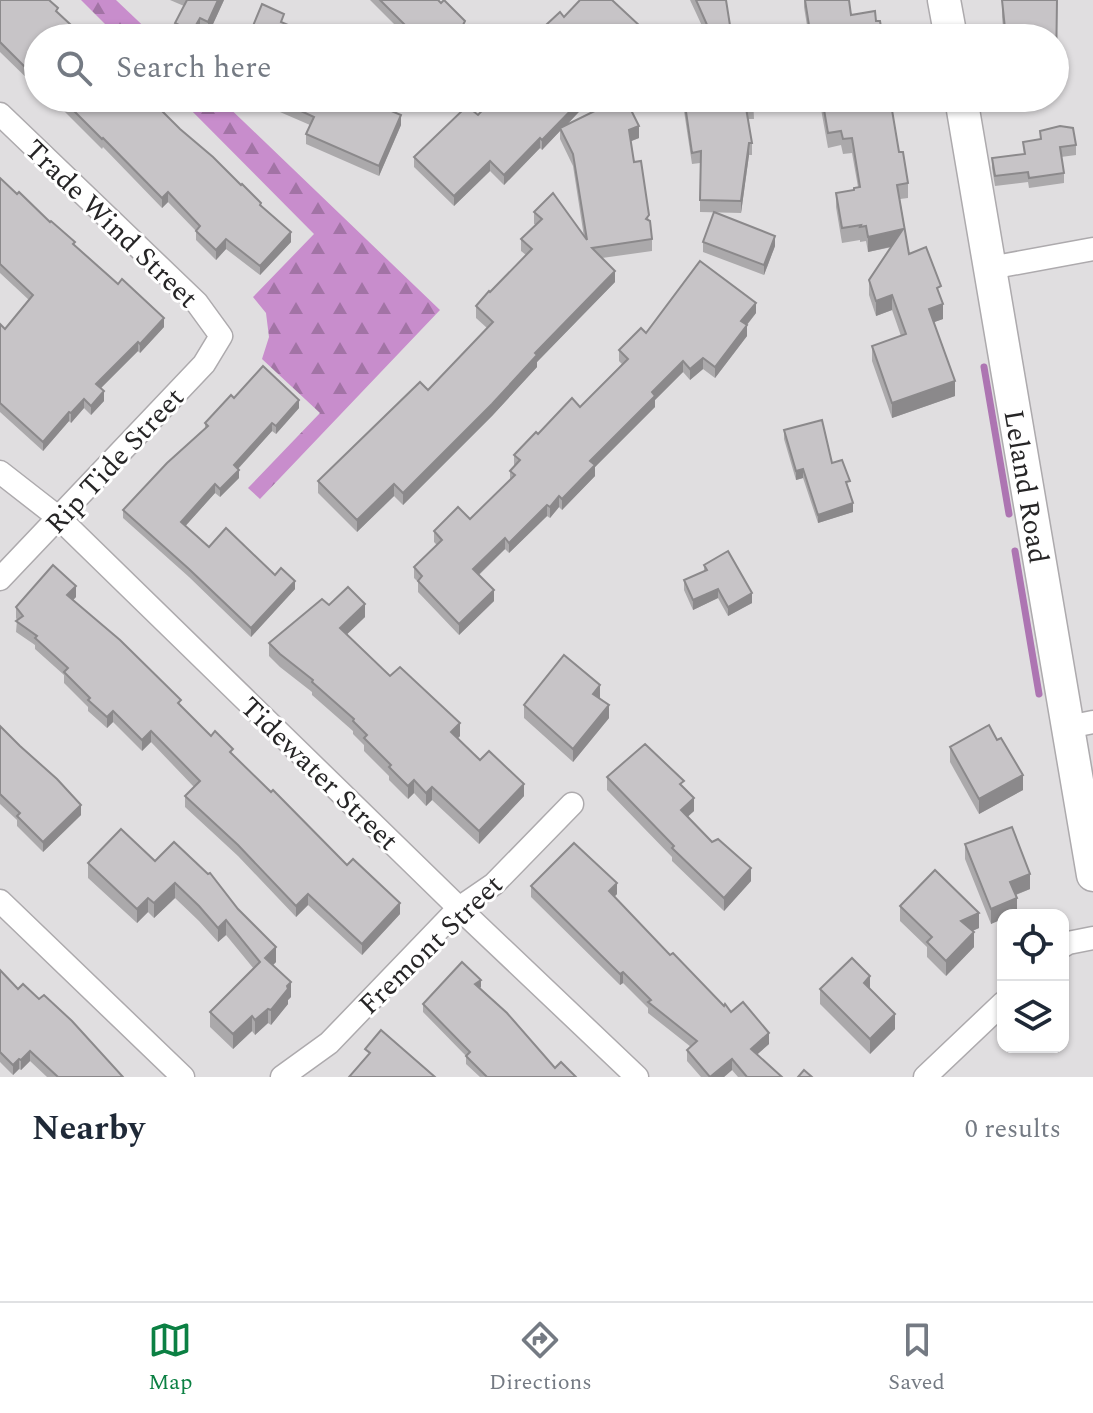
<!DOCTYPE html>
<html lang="en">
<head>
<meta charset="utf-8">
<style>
	:root { --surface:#fff; --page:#f2f2f3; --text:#1f2937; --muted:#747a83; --line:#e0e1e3; --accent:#0b8043 }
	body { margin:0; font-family:Spectral,serif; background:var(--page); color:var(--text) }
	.controls { position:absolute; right:24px; bottom:24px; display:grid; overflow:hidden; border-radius:16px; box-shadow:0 2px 6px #0004 }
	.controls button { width:72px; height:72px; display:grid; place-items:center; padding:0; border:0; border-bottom:2px solid var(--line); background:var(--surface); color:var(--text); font:40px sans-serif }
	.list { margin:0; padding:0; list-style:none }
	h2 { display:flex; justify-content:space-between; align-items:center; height:104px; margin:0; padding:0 32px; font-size:34px }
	h2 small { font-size:26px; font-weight:400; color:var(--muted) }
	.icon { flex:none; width:44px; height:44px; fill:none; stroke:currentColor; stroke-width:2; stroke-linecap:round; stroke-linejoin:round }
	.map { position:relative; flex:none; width:1093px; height:1077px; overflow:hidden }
	.search { position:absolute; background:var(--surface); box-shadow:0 2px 6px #0004; left:24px; right:24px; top:24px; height:88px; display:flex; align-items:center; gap:20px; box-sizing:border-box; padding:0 28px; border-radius:44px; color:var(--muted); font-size:30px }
	.sheet { height:224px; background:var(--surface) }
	nav { display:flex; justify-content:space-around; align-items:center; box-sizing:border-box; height:112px; border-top:2px solid var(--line); background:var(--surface); font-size:22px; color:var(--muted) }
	nav a { display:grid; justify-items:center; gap:4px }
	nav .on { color:var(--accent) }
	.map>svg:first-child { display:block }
</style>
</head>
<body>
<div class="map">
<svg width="1093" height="1077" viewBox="0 0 1093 1077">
	<defs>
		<pattern id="forest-firs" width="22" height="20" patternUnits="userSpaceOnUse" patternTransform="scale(2)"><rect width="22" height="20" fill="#c88dcc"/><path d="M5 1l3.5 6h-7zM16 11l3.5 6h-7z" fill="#a273a5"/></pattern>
	</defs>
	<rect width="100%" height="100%" fill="#e0dee0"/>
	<!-- forest -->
	<g fill="url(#forest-firs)">
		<polygon points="81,0 116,0 156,38 119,38"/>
		<polygon points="179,98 219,98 440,310 260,499 248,488 320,413 262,359 269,337 266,313 253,297 314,234"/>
	</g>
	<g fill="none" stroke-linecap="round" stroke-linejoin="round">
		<!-- stream -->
		<g stroke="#ad75b2" stroke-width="7">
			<polyline points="984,367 1009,514"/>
			<polyline points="1015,551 1039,694"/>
		</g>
		<defs>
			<g id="minor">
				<polyline points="0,114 197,303 221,336 204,364 0,579"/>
				<polyline points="990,268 1093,249"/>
				<polyline points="0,472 59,518 459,908 637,1077"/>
				<polyline points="1068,727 1093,722"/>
				<polyline points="0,901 183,1077"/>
				<polyline points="1063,946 1068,943 1093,938"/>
				<polyline points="282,1077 329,1043 459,908 494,884 572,804"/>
				<polyline points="925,1077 1003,1003"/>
			</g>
			<g id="secondary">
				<polyline points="944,0 951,38"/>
				<path id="s1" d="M 961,98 L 1093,875"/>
			</g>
		</defs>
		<!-- minor casing -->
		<use href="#minor" stroke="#adaaad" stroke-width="25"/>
		<!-- secondary casing -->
		<use href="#secondary" stroke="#adaaad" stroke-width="35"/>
		<!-- minor -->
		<use href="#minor" stroke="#fff" stroke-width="22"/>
		<!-- secondary -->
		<use href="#secondary" stroke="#fff" stroke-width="32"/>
	</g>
	<!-- wall -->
	<g fill="#aba9ab">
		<polygon points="0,0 58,13 38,38 38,89 0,52"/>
		<polygon points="170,0 224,0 208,35 200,31 196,38 179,38 175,36 175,23 184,6"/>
		<polygon points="370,0 438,0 465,27 470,38 408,38"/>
		<polygon points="690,0 726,0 732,38 696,38 696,29 703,28"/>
		<polygon points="804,0 849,0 851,15 876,21 883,38 809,38 804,7"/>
		<polygon points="1002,0 1057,0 1056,80 1055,81 1055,38 1004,38 1002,17"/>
		<polygon points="47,98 149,98 180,129 261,206 291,242 260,275 226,249 216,260 196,240 196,231 168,202 162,208 103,147 102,149 60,107 58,109"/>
		<polygon points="273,98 401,125 379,176 306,144 306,134 310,125 273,109"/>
		<polygon points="494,98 592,98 567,124 639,138 631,141 634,162 649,221 652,239 652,251 602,258 615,282 537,362 537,367 492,416 403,505 394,496 357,532 318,493 318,481 428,390 487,328 476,318 476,306 526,255 521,251 521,239 536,225 534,224 534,212 584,237 573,166 560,139 560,131 542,150 540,148 504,185 490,171 454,206 414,167 414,157 478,115"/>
		<polygon points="682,98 753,98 754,119 748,119 752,143 752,155 749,155 741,213 700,212 700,163 692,164"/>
		<polygon points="819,98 890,98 899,152 908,183 908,198 900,199 909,254 941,299 943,319 934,322 955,396 892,418 872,361 872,346 901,336 892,310 876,316 869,295 869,280 892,247 868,252 866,241 860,242 860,240 842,243 836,207 836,193 854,190 858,187 852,153 843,154 841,145 828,148"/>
		<polygon points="1040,131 1076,145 1076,155 1061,157 1064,173 1064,183 1029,188 1028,182 995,186 992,168 992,158 1024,154 1023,142 1040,140"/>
		<polygon points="0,178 164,327 140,353 138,351 101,388 104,401 91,415 84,408 71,423 69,421 43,451 0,412 0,324 5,329 29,300 0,273"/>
		<polygon points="703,242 775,246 764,275 703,252"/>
		<polygon points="756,313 747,325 747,336 715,378 703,369 690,380 683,372 655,400 655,407 595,467 595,476 562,510 559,507 550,518 547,516 509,553 505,549 479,575 494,601 459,635 418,592 418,582 414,578 414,567 437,545 434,542 434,531 470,519 510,480 510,471 514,466 514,455 538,434 580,407 622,364 619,361 619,350 646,333"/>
		<polygon points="234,398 299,408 276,434 272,431 238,469 239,478 220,497 215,493 185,526 209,547 275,575 295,589 251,637 189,577 123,518 123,510 205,429 205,423"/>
		<polygon points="784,430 850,490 853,512 818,523 803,478 796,480 784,439"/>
		<polygon points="704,565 752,603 728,616 718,598 693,610 684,590 684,580 704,571"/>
		<polygon points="76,597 73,600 211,736 347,865 400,914 362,955 308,905 296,917 238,856 185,807 185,796 194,787 151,742 142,751 113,722 107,728 88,711 88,707 64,683 64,675 35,649 35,645 16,632 17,620 16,618 16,607"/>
		<polygon points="329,605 365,617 347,634 390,676 460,736 458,738 480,760 524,796 479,844 432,800 426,806 414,793 408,799 389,780 389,776 364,751 364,745 353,734 353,731 312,695 312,692 280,667 269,656 269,643"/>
		<polygon points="600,698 599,699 609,718 573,762 524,718 524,705"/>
		<polygon points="0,726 81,815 43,852 17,826 17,820 0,804"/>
		<polygon points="950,747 1023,790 979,814 950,762"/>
		<polygon points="607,777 684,788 694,811 688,816 751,881 724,911 672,861 672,857 607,790"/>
		<polygon points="965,844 1030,889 1016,895 1017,913 1013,915 1003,915 991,924 965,859"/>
		<polygon points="155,861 276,962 273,965 291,997 288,1000 288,1004 271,1025 268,1023 255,1035 252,1031 233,1049 210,1027 210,1012 254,969 226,935 218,942 199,921 175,898 154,918 148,912 137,923 88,878 88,863"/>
		<polygon points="531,886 617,894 614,897 670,955 724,1006 769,1044 757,1054 782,1077 738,1077 732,1070 724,1077 701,1077 687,1061 687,1050 691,1047 648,1013 648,1008 623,983 620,985 531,897"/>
		<polygon points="900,906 979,928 972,931 974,947 946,976 927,957 927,947 900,921"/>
		<polygon points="0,970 18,989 123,1077 47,1077 30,1061 21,1070 19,1069 13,1075 0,1062"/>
		<polygon points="481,987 480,988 555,1068 576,1077 480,1077 466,1064 466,1056 423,1012 423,1004"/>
		<polygon points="820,989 870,989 895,1029 870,1054 820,1004"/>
	</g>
	<!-- shaded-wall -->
	<g fill="#8b898b">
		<polygon points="218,0 224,0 208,35 208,22"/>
		<polygon points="200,18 200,31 196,38 192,38 192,32"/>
		<polygon points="641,27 640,38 630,38"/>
		<polygon points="583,98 592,98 562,130 560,128 560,131 542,150 542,140"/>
		<polygon points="401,115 401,125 379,176 379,166"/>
		<polygon points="639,126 639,138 629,142 629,130"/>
		<polygon points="540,138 540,148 504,185 504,175"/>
		<polygon points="749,143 749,155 741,213 741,201"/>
		<polygon points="490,161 490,171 454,206 454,196"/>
		<polygon points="168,192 168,202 162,208 162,198"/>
		<polygon points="903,229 903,244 868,252 868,237"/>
		<polygon points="291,232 291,242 260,275 260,266"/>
		<polygon points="775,236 775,246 764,275 764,265"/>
		<polygon points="226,239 226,249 216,260 216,250"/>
		<polygon points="615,271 615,282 537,362 537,367 492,416 403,505 403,493 535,353"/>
		<polygon points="892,295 892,310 876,316 876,301"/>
		<polygon points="756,303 756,313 741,332 741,321"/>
		<polygon points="943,304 943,319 929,324 929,309"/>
		<polygon points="164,318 164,327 140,353 140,344"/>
		<polygon points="747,325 747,336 715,378 715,367"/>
		<polygon points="138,342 138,351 96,393 96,384"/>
		<polygon points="703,358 703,369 690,380 690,369"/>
		<polygon points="683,361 683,372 655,400 655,407 595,467 595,476 562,510 562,499 590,461 652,392"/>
		<polygon points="955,381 955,396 892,418 892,403"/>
		<polygon points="104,391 104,401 91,415 91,406"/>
		<polygon points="84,399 84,408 71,423 71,413"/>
		<polygon points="299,400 299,408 276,434 276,426"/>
		<polygon points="69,412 69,421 43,451 43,442"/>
		<polygon points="272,423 272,431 234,473 234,465"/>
		<polygon points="803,469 803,478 796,480 796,471"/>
		<polygon points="239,470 239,478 220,497 220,489"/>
		<polygon points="215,484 215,493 181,531 181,522"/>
		<polygon points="394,484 394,496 357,532 357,520"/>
		<polygon points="559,496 559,507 550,518 550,507"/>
		<polygon points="853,503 853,512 818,523 818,515"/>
		<polygon points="547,505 547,516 509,553 509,543"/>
		<polygon points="505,538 505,549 473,580 473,569"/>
		<polygon points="295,581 295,589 251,637 251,628"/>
		<polygon points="76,586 76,597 67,606 67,595"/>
		<polygon points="718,589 718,598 693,610 693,600"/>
		<polygon points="494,590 494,601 459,635 459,624"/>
		<polygon points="752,593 752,603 728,616 728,607"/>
		<polygon points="365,604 365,617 340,641 340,628"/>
		<polygon points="600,685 600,698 593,707 593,694"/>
		<polygon points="609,705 609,718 573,762 573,749"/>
		<polygon points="113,711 113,722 107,728 107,717"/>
		<polygon points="460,723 460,736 451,745 451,732"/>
		<polygon points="151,731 151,742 142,751 142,740"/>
		<polygon points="1023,775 1023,790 979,814 979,799"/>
		<polygon points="414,780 414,793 408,799 408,786"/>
		<polygon points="524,784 524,796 479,844 479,831"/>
		<polygon points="432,787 432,800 426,806 426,793"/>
		<polygon points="694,798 694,811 681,823 681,810"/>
		<polygon points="81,805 81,815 43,852 43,842"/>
		<polygon points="751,868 751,881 724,911 724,898"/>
		<polygon points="1030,874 1030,889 1010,897 1010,882"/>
		<polygon points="175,883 175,898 154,918 154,903"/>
		<polygon points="617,883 617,894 609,902 609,891"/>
		<polygon points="308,894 308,905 296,917 296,906"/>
		<polygon points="148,898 148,912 137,923 137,909"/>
		<polygon points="1017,898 1017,913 1013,915 1003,915 1003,919 991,924 991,909"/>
		<polygon points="400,903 400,914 362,955 362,944"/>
		<polygon points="979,913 979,928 961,936 961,921"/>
		<polygon points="226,920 226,935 218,942 218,928"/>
		<polygon points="974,932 974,947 946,976 946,961"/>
		<polygon points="276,947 276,962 265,973 265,958"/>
		<polygon points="623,972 623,983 620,985 620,974"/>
		<polygon points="870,976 870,991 864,983"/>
		<polygon points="481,980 481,987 475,992 475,984"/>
		<polygon points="291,982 291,997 288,1000 288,1004 271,1025 271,1010 287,986"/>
		<polygon points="268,1009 268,1023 255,1035 255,1020"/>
		<polygon points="895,1014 895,1029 870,1054 870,1039"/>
		<polygon points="252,1016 252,1031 233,1049 233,1034"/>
		<polygon points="769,1033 769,1044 751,1060 751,1049"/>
		<polygon points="30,1051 30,1061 21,1070 21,1060"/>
		<polygon points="19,1059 19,1069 13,1075 13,1065"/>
		<polygon points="732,1059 732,1070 724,1077 711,1077"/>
	</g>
	<!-- building -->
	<g fill="#c7c4c7" stroke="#8b898b" stroke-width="2">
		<polygon points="0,0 49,0 58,8 56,11 85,38 38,38 38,80 0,42"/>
		<polygon points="187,0 218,0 208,22 200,18 192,32 175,23"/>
		<polygon points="380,0 438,0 441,3 444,0 465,21 463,25 470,32 464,38 418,38"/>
		<polygon points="580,0 612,0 641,27 630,38 542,38 551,29 546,25 560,12 564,17"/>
		<polygon points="696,0 726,0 732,38 697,38 696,29 708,27"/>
		<polygon points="805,0 849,0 851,15 875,11 876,21 880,21 883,38 811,38"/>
		<polygon points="1002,0 1057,0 1056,70 1055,70 1055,38 1006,38"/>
		<polygon points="262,4 284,14 281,22 318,38 248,38"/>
		<polygon points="61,98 149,98 180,129 213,157 241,185 242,184 261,203 260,205 291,232 260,266 226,239 216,250 196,231 200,226 168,192 162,198 103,138 102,139"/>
		<polygon points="273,98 357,98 374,106 375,104 401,115 379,166 306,134 314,117"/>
		<polygon points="494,98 583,98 542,140 540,138 504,175 490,161 454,196 414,157 467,106 478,115"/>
		<polygon points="621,98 625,98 639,126 629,130 634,162 641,161 649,215 646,219 650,221 652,239 592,248 615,271 535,353 537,355 492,404 403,493 394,484 357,520 318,481 420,382 428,390 493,322 476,306 489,291 490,292 532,249 521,239 542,219 534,212 553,193 587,240 573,154 560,128"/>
		<polygon points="684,98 753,98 754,107 746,108 752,143 749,143 741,201 700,200 701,151 692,153"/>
		<polygon points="822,98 890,98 899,152 903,152 908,183 897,185 909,254 926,247 941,286 937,288 943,304 929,309 955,381 892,403 872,346 906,334 892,295 876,301 869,280 903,229 868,237 866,226 860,227 861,225 842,228 836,193 854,190 854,188 860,187 852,138 843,139 841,131 828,133"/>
		<polygon points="1060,126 1073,128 1076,145 1060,147 1064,173 1029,178 1028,172 995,176 992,158 1025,154 1023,142 1041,139 1040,131"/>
		<polygon points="0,178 17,194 19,192 50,222 51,221 75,242 73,244 118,284 122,279 164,318 140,344 138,342 96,384 104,391 91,406 84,399 71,413 69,412 43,442 0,403 0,324 5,329 33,295 0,264"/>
		<polygon points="714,212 775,236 764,265 703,242"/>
		<polygon points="700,261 756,303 741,321 747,325 715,367 703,358 690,369 683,361 652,392 655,396 590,461 595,465 562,499 559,496 550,507 547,505 509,543 505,538 473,569 494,590 459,624 418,581 422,576 414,567 442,540 434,531 458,507 470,519 515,475 510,471 520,460 514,455 536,432 538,434 572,398 580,407 628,359 619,350 641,328 646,333"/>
		<polygon points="263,366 299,400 276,426 272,423 234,465 239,470 220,489 215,484 181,522 209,547 226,528 275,575 281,568 295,581 251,628 189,569 123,510 167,463 208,426 205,423 231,395 234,398"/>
		<polygon points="822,420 832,463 842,460 850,481 846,482 853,503 818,515 803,469 796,471 784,430"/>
		<polygon points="728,551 752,593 728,607 718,589 693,600 684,580 707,570 704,565"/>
		<polygon points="53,565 76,586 67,595 120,640 181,700 178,703 211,736 215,731 233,749 230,752 271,792 273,790 347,865 353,859 400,903 362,944 308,894 296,906 238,845 185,796 200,781 151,731 142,740 113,711 107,717 88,700 90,698 64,672 68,668 35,638 37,636 16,621 23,616 16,607"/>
		<polygon points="348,587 365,604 340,628 390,676 400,667 460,723 451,732 480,760 489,751 524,784 479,831 432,787 426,793 414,780 408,786 389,767 391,765 364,738 367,735 353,721 354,719 312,682 313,680 280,654 269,643 322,599 329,605"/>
		<polygon points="564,655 600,685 593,694 609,705 573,749 524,705"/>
		<polygon points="989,725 997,740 1001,738 1023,775 979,799 950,747"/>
		<polygon points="0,726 20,746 57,779 81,805 43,842 17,816 20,813 0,794"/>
		<polygon points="645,744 684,781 680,784 694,798 681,810 712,842 718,839 751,868 724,898 672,848 674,846 607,777"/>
		<polygon points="1012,827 1030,874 1010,882 1017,898 991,909 965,844"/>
		<polygon points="121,829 155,861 174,842 208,874 210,873 238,909 276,947 265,958 291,982 287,986 288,989 271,1010 268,1009 255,1020 252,1016 233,1034 210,1012 260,962 226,920 218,928 199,906 175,883 154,903 148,898 137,909 88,863"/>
		<polygon points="574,843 617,883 609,891 670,955 673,953 724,1006 725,1004 731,1012 743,1002 769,1033 751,1049 782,1077 747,1077 732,1059 710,1077 687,1050 697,1041 648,1002 651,1000 623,972 620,974 531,886"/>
		<polygon points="935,870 979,913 961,921 974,932 946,961 927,942 932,937 900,906"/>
		<polygon points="852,958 870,976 864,983 895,1014 870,1039 820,989"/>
		<polygon points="462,962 481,980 475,984 507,1013 555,1068 561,1062 576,1077 487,1077 466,1056 470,1052 423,1004"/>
		<polygon points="0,970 18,989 23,984 39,999 44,995 72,1021 123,1077 58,1077 30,1051 21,1060 19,1059 13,1065 0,1052"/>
		<polygon points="381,1030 435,1077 349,1077 370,1053 365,1049"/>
		<polygon points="804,1070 812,1077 798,1077"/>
	</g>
	<g text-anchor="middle" stroke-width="6" stroke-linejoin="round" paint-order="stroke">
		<!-- street labels -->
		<g font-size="28" fill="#262526" stroke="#fff">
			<text transform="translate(112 223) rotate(44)" y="10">Trade Wind Street</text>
			<text transform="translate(114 460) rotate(-47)" y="10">Rip Tide Street</text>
			<text dy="10" stroke="none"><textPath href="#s1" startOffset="394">Leland Road</textPath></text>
			<text transform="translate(320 773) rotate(44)" y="10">Tidewater Street</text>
			<text transform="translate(430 944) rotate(-44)" y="10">Fremont Street</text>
		</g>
	</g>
</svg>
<div class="controls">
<button><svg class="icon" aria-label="locate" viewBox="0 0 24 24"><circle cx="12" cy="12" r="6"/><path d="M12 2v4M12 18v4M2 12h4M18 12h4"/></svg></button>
<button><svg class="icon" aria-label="layers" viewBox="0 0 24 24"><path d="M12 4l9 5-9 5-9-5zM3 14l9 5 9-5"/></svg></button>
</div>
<div class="search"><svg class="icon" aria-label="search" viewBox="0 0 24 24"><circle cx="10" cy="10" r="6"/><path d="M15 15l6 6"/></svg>Search here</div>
</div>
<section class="sheet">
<h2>Nearby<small>0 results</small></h2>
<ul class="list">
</ul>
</section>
<nav>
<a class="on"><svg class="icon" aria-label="map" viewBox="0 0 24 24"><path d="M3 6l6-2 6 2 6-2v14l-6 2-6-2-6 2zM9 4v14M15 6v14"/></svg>Map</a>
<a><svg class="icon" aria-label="directions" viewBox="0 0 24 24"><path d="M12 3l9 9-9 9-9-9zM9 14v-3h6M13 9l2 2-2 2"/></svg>Directions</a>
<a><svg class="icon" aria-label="saved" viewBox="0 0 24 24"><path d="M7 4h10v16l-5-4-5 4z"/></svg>Saved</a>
</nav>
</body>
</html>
